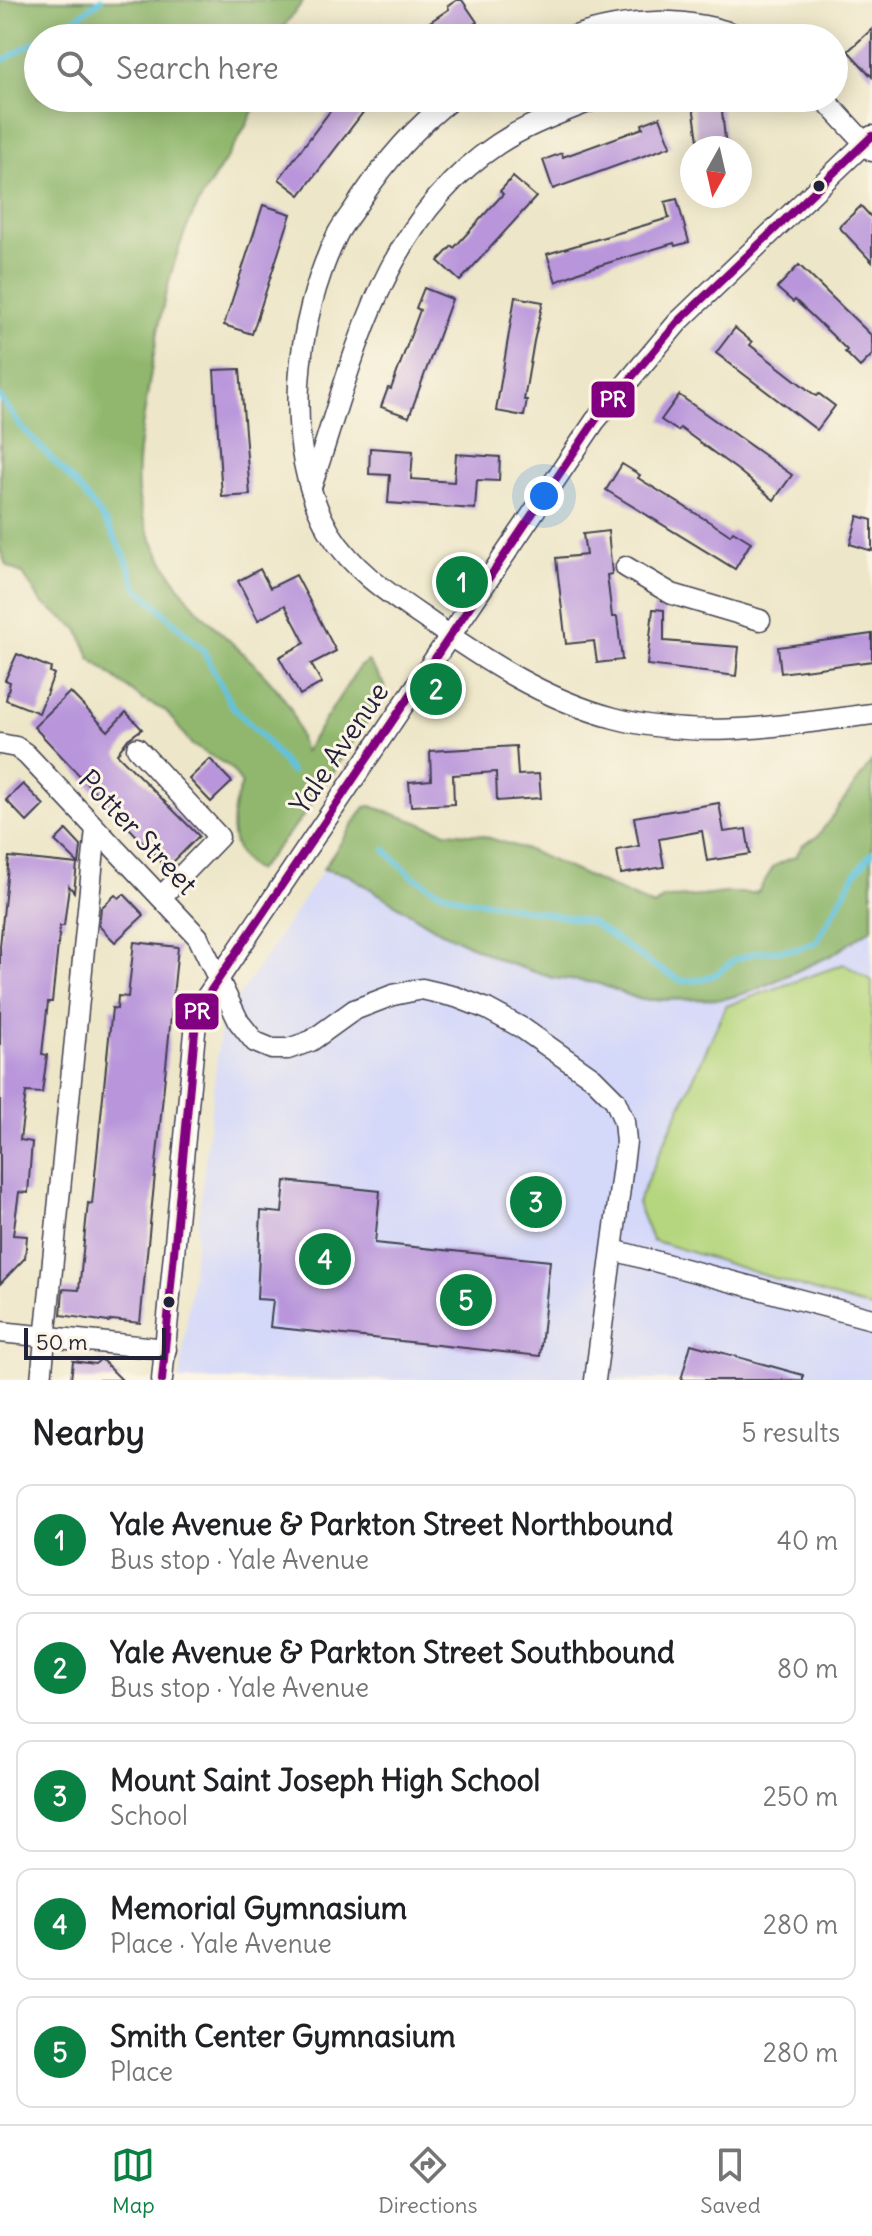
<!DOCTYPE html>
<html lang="en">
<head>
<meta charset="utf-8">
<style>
	:root { --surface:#fff; --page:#f2f2f2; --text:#202124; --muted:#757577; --line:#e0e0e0; --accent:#0b8043 }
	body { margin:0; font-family:Delius,sans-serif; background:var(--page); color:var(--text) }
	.compass { position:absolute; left:680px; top:136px; width:72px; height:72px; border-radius:50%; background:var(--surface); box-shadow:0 4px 20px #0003; rotate:188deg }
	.scale { position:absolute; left:24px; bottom:20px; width:142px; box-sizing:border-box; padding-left:8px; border:4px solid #22223b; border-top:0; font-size:22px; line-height:28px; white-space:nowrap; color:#22223b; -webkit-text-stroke:6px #fcf5e5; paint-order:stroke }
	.you { position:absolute; left:544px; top:496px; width:28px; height:28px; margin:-20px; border:6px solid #fff; border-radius:50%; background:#1a73e8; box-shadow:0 0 0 12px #1a73e833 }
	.badge { display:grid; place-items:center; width:52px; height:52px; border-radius:50%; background:var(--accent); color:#fff; font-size:26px; font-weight:700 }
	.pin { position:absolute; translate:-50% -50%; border:4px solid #fff; box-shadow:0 2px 8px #0006 }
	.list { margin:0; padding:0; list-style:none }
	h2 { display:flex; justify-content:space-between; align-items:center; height:104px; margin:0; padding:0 32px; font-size:34px }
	h2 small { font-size:26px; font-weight:400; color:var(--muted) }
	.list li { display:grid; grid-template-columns:52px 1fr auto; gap:24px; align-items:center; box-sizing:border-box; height:112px; margin:0 16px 16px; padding:0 16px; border:2px solid var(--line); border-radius:16px }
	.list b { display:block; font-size:30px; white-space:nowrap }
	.list p { margin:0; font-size:26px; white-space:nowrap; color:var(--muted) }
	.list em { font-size:26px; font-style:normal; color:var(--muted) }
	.icon { flex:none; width:44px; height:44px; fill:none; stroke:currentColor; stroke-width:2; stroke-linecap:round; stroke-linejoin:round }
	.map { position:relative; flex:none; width:872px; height:1380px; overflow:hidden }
	.search { position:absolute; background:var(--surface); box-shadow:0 4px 20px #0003; left:24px; right:24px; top:24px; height:88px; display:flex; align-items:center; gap:20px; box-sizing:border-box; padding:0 28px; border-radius:44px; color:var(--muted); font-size:30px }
	.sheet { height:744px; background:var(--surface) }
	nav { display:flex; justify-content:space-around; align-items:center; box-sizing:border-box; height:112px; border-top:2px solid var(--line); background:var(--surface); font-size:22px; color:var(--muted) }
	nav a { display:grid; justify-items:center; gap:4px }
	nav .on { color:var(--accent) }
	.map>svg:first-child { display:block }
</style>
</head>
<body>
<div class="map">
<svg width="872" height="1380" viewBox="0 0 872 1380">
	<rect width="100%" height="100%" fill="#fcf5e5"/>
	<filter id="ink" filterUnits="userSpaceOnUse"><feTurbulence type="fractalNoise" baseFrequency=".0125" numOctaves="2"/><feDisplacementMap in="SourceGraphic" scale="16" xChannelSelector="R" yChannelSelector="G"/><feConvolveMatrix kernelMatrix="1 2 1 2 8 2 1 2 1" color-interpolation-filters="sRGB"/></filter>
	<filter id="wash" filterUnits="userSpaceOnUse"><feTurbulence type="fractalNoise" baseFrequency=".006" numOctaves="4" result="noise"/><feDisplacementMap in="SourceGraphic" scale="32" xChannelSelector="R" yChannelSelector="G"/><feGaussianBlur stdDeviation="1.8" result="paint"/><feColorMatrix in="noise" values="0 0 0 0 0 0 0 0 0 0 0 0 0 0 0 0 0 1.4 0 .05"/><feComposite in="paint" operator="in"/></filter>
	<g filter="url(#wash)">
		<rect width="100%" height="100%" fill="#ede6c8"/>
		<!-- built -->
		<polygon fill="#d4d8f9" points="347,834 432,891 872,922 872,1380 180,1380 221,1023"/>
		<!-- green -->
		<polygon fill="#b5d67e" stroke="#6c7c5c" stroke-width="2" points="844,964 872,981 872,1309 652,1240 637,1203 726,1006"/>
		<!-- forest -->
		<g fill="#90b76d" stroke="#596c54" stroke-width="2">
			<path d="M 0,0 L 304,0 L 275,38 L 38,38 L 38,98 L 258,98 C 242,144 207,181 188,225 C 166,276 158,329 149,384 C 144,418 135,457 138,492 C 142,528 159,556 179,586 C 210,631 260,660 289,706 C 297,720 299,737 304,752 L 359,667 L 368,661 L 385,686 L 385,694 L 301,819 L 257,871 C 225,853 229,813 242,784 L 230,767 L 192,745 L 166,711 L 143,700 L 91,659 L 78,629 L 41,602 L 23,574 L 6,565 L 0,549 Z"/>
			<path d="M 872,761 L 872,928 L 832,955 L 753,991 L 724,999 L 641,1000 L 597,983 L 553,978 L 504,962 L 436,929 L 348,875 L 323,869 L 365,807 L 371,806 L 446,832 L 480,835 L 528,850 L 654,906 L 664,898 C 685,898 704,896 725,893 C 736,892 747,895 758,892 L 774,866 L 796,856 L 802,846 L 818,836 Z"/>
		</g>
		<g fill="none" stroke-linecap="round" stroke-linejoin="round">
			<!-- stream -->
			<g stroke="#60c3de" stroke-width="6">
				<polyline points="41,38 62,28 101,0"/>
				<polyline points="0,62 38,40"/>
				<polyline points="0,397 19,424 81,490 106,523 125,556 136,586 203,650 232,706 261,735 291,772"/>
				<polyline points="385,850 411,875 436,890 466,900 492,903 591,922 651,964 682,981 702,980 718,973 734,960 758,952 798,949 817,941 856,872 872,853"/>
			</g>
		</g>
		<g id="blocks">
			<!-- building -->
			<g fill="#b996db">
				<polygon points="457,0 462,0 477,22 454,38 406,38 449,9 448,6"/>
				<polygon points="872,29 872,77 848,51"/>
				<polygon points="340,98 374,98 300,195 279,179"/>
				<polygon points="721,102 726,148 699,148 693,105"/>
				<polygon points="660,117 671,146 553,189 543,160 562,153 563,157 643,128 642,124"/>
				<polygon points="513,177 536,197 460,281 438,261 452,246 454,248 503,194 500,191"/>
				<polygon points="677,199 689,242 675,246 674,243 581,271 556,282 547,254 669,218 665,202"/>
				<polygon points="263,205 291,214 252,334 224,325"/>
				<polygon points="861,206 872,218 872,262 839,227"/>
				<polygon points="799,265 872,336 872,355 860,367 845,352 847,350 830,333 795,300 793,302 777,288"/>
				<polygon points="424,288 452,299 409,417 381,407 388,388 391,389 420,310 416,308"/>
				<polygon points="515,297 543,302 534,341 524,400 527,400 524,416 496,411"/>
				<polygon points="735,328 752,342 750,345 816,396 819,394 835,406 817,430 716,353"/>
				<polygon points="240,369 250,495 222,497 214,370"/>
				<polygon points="679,395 792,475 774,500 739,471 680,428 678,431 661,420"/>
				<polygon points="370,448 413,451 411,479 454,482 456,454 500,457 499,481 477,480 475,509 388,503 390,475 369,474"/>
				<polygon points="622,464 640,475 638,478 721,529 730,535 733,531 751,542 735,569 606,490"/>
				<polygon points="858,516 872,520 872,551 850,544"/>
				<polygon points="608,531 612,574 607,575 612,617 617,617 622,660 597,663 594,641 566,644 556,558 586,555 583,534"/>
				<polygon points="260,569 270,588 296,575 336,651 311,664 322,683 300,695 279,657 305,643 285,605 258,620 238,581"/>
				<polygon points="653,609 664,610 664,641 739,647 736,676 647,665"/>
				<polygon points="872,634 872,661 781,673 778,647"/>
				<polygon points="17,654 51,668 50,672 54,674 39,713 6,700 10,682 5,680"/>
				<polygon points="70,692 108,731 126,712 142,729 128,739 117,754 199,836 167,868 34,727"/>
				<polygon points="516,746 518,775 539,774 541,798 497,801 496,772 453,775 454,804 411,806 409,782 431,780 430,751"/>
				<polygon points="210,759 232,782 211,802 189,779"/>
				<polygon points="23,784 44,805 27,822 6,800"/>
				<polygon points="719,803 724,832 746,829 750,854 707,861 702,831 681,835 659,839 664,867 621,874 617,850 639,846 634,817"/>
				<polygon points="66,830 81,846 79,864 55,841"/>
				<polygon points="9,857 77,864 74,892 69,886 64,926 60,926 52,1002 48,1002 42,1054 47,1055 42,1093 26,1092 20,1140 32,1142 28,1193 19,1192 13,1235 27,1236 25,1258 0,1284 0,946"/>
				<polygon points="124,894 144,915 115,942 99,926 101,908 115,895 119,898"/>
				<polygon points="134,942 178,947 140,1323 112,1320 108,1322 61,1315 63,1289 79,1290 88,1203 92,1204 112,1008 117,1009 118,996 128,997"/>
				<polygon points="285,1181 380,1191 375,1243 550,1261 540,1356 270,1327 273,1300 257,1299 261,1211 282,1213"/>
				<polygon points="691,1344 803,1375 803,1380 681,1380"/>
				<polygon points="101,1359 122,1380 71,1380 73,1361 95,1364"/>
			</g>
		</g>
	</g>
	<g filter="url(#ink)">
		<use href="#blocks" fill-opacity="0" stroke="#403f50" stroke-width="2"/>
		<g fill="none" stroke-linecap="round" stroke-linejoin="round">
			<defs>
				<g id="minor">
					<path d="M 569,38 C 626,18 688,15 744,38"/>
					<path d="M 453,98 C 415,127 387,160 360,200 C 353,212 343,223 337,235 C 295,320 280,448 330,533 C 353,570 388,593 423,617 C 482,659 543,699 614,718 C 700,741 786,725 872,714"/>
					<polyline points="823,98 872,151"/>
					<path d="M 311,487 C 354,361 380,222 498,144 C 528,124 564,112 598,98"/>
					<polyline points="626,567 672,594 760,620"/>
					<polyline points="0,744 16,747 26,754 198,937 239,1022 255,1042 272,1049 288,1049 311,1041 354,1010 393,995 422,989 456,997 487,1009 522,1028 593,1078 615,1100 624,1121 626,1142 595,1380"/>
					<polyline points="137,748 219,837 161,897"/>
					<polyline points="613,1250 872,1319"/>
					<polyline points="0,1332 166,1349"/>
					<polyline points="41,1380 96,829"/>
					<polyline points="162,1380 197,1011 595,421 678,322 872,136"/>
				</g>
			</defs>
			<!-- minor casing -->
			<use href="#minor" stroke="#403f50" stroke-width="23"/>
			<!-- minor -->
			<use href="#minor" stroke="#fff" stroke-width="20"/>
			<defs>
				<polyline id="bus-1" points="162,1380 197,1011 595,421 678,322 872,136"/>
			</defs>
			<!-- bus-1 casing -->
			<use href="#bus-1" stroke="#fcf5e5" stroke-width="14"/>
			<!-- bus-1 -->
			<use href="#bus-1" stroke="#800080" stroke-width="8"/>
		</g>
	</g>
	<!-- markers -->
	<g fill="#22223b" stroke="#fcf5e5" stroke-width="3">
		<circle cx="819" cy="186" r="7"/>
		<circle cx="169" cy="1302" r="7"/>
	</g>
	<g text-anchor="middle" stroke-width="6" stroke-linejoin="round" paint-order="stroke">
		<!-- street labels -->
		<g font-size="28" fill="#22223b" stroke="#fcf5e5">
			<text transform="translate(339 748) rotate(-56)" y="10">Yale Avenue</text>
			<text transform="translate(138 832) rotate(47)" y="10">Potter Street</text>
		</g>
	</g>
	<g stroke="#fcf5e5" stroke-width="3">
		<rect x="590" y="380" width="46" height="39" rx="8" fill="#800080"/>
		<rect x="174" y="992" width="46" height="39" rx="8" fill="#800080"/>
	</g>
	<g font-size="22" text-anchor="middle" font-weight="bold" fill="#fff">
		<text x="613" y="407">PR</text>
		<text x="197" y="1019">PR</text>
	</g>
</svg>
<svg class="compass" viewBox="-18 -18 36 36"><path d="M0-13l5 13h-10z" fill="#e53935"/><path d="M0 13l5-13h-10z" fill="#757577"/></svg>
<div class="scale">50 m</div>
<div class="you"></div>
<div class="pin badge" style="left:462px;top:582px">1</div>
<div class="pin badge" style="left:436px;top:689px">2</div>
<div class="pin badge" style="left:536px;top:1202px">3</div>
<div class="pin badge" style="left:325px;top:1259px">4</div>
<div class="pin badge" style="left:466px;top:1300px">5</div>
<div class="search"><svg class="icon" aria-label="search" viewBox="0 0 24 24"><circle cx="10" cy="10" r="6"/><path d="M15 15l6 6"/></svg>Search here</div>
</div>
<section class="sheet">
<h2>Nearby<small>5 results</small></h2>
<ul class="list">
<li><span class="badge">1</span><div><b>Yale Avenue &amp; Parkton Street Northbound</b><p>Bus stop · Yale Avenue</p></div><em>40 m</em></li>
<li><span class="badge">2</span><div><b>Yale Avenue &amp; Parkton Street Southbound</b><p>Bus stop · Yale Avenue</p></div><em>80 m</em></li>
<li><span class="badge">3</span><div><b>Mount Saint Joseph High School</b><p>School</p></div><em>250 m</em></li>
<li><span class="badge">4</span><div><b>Memorial Gymnasium</b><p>Place · Yale Avenue</p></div><em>280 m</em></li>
<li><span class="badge">5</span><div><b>Smith Center Gymnasium</b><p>Place</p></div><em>280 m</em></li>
</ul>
</section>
<nav>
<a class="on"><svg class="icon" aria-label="map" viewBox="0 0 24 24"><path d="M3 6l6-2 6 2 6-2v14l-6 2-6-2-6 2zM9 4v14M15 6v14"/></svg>Map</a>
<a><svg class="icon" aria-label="directions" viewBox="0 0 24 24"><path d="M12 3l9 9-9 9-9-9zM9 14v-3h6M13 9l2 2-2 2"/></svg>Directions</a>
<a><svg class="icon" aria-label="saved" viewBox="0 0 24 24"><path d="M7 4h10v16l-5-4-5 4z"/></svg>Saved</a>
</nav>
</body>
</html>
